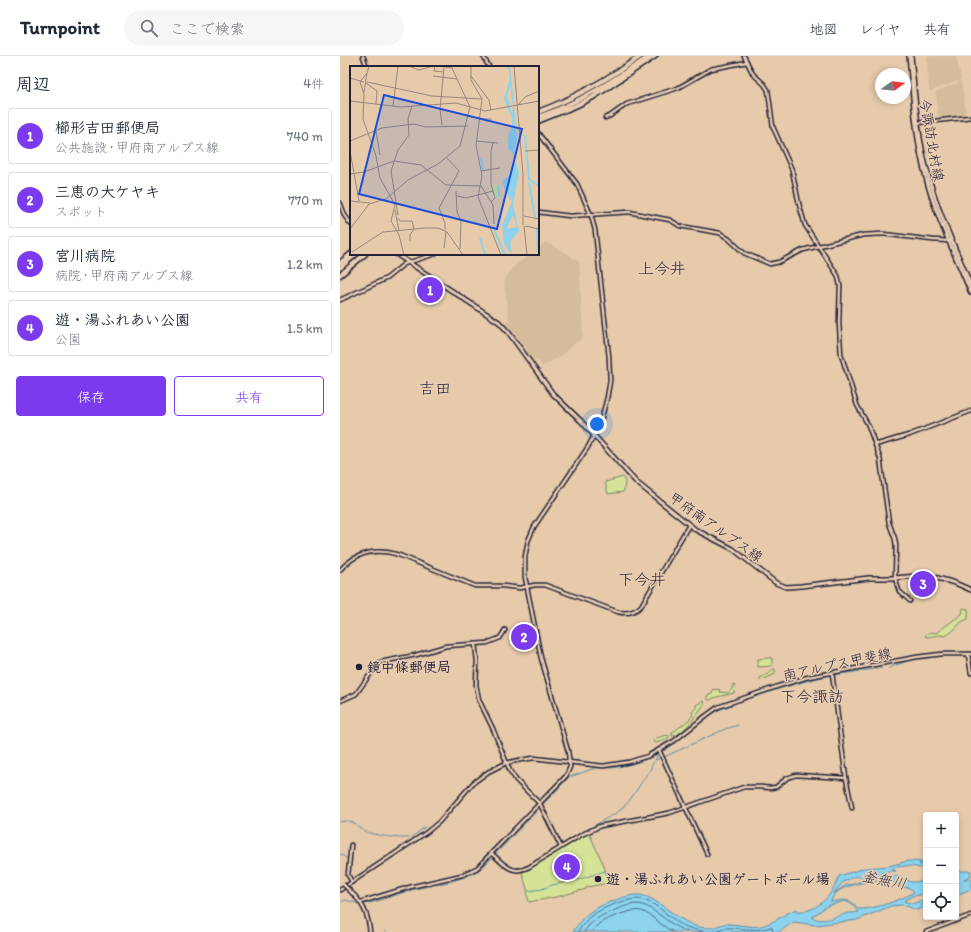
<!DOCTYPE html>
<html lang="ja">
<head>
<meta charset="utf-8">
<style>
	:root { --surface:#fff; --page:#f6f6f7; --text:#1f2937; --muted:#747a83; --line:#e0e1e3; --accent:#7c3aed }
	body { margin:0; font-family:Itim,"Klee One",sans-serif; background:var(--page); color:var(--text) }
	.controls { position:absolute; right:12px; bottom:12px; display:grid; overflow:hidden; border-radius:4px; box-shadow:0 2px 6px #0003 }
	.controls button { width:36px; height:36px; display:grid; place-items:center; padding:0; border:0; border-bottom:1px solid var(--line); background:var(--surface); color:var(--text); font:20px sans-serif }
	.compass { position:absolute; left:535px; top:12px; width:36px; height:36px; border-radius:50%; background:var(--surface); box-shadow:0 2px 6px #0003; rotate:76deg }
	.you { position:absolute; left:257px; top:368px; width:14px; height:14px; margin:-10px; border:3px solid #fff; border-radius:50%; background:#1a73e8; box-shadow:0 0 0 6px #1a73e833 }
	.badge { display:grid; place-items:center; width:26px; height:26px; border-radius:50%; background:var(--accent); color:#fff; font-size:13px; font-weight:700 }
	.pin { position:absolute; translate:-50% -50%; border:2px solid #fff; box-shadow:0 1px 4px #0006 }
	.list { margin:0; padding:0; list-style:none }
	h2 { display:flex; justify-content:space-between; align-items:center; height:52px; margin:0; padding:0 16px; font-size:17px }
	h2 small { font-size:13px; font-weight:400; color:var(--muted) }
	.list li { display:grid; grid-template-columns:26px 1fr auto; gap:12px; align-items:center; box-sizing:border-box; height:56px; margin:0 8px 8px; padding:0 8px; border:1px solid var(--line); border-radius:4px }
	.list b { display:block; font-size:15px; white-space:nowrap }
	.list p { margin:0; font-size:13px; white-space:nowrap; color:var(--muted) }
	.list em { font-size:13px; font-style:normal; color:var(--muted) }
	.actions { display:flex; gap:8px; padding:12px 16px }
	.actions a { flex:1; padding:9px 0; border:1px solid var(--accent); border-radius:4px; text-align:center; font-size:14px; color:var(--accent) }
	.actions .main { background:var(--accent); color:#fff }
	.icon { flex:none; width:22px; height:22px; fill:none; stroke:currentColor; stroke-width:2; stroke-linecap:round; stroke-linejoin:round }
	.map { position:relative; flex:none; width:631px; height:876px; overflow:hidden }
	header { display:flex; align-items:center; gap:24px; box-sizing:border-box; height:56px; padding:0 20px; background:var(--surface); border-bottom:1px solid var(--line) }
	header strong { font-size:19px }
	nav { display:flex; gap:22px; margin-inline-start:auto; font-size:14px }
	.search { width:280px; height:36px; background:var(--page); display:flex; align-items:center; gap:10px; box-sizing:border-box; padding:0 14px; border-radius:22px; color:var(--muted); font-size:15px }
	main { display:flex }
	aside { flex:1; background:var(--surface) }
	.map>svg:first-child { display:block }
</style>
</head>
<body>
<header>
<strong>Turnpoint</strong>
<div class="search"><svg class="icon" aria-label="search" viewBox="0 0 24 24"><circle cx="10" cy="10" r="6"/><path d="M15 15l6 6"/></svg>ここで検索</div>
<nav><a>地図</a><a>レイヤ</a><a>共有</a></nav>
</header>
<main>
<aside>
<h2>周辺<small>4件</small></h2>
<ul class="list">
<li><span class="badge">1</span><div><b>櫛形吉田郵便局</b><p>公共施設 · 甲府南アルプス線</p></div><em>740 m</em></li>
<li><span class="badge">2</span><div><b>三恵の大ケヤキ</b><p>スポット</p></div><em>770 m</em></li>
<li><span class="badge">3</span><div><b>宮川病院</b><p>病院 · 甲府南アルプス線</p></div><em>1.2 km</em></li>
<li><span class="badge">4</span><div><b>遊・湯ふれあい公園</b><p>公園</p></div><em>1.5 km</em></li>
</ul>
<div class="actions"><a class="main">保存</a><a>共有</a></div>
</aside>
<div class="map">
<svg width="631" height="876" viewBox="0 0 631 876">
	<rect width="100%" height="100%" fill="#e6caaa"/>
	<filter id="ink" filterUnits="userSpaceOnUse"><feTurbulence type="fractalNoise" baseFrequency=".025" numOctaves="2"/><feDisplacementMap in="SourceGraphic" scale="8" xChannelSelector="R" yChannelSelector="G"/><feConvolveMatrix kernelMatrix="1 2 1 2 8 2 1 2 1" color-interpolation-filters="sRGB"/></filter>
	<g filter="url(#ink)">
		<!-- built -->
		<g fill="#d5bc9b">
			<polygon points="587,0 616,0 621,24 591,35 589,34"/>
			<polygon points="621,25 625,49 625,60 599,63 596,36"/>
			<polygon points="205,186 228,198 239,206 243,281 218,302 202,310 197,304 190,304 162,267 169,265 164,224 171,213 189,199 198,198 198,194"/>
		</g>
		<!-- green -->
		<g fill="#d4e396" stroke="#7b8268">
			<polygon points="283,421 285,425 284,434 283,436 268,438 265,426"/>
			<path d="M 623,552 L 628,553 L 628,563 L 621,566 L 615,573 L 606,580 L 600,579 L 587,581 L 585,580 C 588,576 591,576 596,577 L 622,558 Z"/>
			<polygon points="428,602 432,602 432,610 418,611 418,603"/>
			<polygon points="433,613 435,613 435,618 420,625 420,622 430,617"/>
			<polygon points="393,628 395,630 394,637 373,642 370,644 367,643 367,640 372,638 373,634 379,633 380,636 388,637 392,633"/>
			<path d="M 363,645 L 365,647 C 357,657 344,679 332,680 L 332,677 L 349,664 L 353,659 L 352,656 L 356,652 L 356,649 Z"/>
			<polygon points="328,679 329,681 326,684 315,687 313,685 316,682"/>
			<polygon points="249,777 264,810 269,827 247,831 246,833 216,841 189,846 187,837 188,836 182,816"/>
		</g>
		<!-- water -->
		<g fill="#8cd3ed" stroke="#628ca6" fill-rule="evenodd">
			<path d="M 568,805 L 586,806 L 586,807 L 579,808 L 586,810 L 586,813 C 573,810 564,808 552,813 L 556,815 L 547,815 L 540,818 L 543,820 L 556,820 L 572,826 L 586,825 L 586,838 L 572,840 L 564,845 C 576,850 575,846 586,842 L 586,844 L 580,849 L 586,849 L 586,851 L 577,854 L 573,853 L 570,851 L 561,849 L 551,850 L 517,864 L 510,865 L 475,869 L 454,866 C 448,869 444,874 438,876 L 233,876 C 243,859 252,853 270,846 C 278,843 286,840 294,839 C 318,836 340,874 371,872 C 377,871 382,867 388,868 C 401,868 412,873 425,869 C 437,865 445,857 457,853 L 457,855 C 478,857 493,838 499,820 L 525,812 L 549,810 ZM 516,820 L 523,822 L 523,824 L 514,828 L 506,829 L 493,838 L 503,826 ZM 530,824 L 551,825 L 560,831 L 570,832 L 574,836 C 562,844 532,854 518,853 C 510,841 503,844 491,846 C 495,829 517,830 530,824 ZM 505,845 L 512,848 L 518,856 C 515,857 511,857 508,857 C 496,860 483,868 472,861 L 487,850 Z"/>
			<polygon points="616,815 631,815 631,820 624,823 631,823 631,833 616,839"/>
		</g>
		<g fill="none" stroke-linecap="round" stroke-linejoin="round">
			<!-- shore -->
			<g stroke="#4c6982" stroke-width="1">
				<path d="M 238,876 C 242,870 248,861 254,858 C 265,851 291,840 303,844 C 319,848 330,863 344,870 C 352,873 363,876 371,876 C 377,875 383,871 389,872 C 404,872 416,876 431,871 L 432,872 L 433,876"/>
				<path d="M 244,876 C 251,865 261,859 273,855 C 280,852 289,848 297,848 C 312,848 330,871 348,876"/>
				<path d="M 251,876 C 254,873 257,869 260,867 C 268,862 293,852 302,855 C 313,860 322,870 333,876"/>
			</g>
			<!-- stream -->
			<g stroke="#628ca6" stroke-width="1">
				<polyline points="549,612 567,605"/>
				<polyline points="494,619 542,612"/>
				<polyline points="441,632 470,624 490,619"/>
				<polyline points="398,646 439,633"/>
				<polyline points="324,695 369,660 379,654 394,648"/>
				<polyline points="324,701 385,673 398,669"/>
				<polyline points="315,704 321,702"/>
				<polyline points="315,704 318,699"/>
				<path d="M 271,760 C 289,752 297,731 308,717 C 311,714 311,709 314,706"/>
				<path d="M 8,765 C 15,766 18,772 24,775 C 32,779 60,783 69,782"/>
				<polyline points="0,766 6,765"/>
				<polyline points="72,781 85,771"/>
				<polyline points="224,787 269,761"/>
				<polyline points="0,798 8,803"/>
				<polyline points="157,798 160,802 164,805"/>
				<polyline points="11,805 12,805"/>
				<polyline points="165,806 174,812 183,812 217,792"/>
				<polyline points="231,821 234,813"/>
				<polyline points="189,835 202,833 212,829 240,823 265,815"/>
				<polyline points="0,847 5,844 20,848"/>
				<path d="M 24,848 C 39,846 54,839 68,835 C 92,828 129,826 146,808 L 229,721 C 238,719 247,714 256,712 C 261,711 266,712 271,712 C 287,710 302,706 316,699"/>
				<polyline points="45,876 45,875"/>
			</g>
			<defs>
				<g id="secondary">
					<polyline points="23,0 27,11"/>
					<polyline points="143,0 149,11"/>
					<polyline points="404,0 413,18 424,28 428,34 433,71 452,114 459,148 465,169 498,220 500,230 499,267 501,298 517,349 528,369 540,402 549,467 555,483 556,490 555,522 559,535 570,545"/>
					<polyline points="265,62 270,60 287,48 338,32 371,13 407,6"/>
					<polyline points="577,67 631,61"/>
					<polyline points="198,156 230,160 289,156 325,163 330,164 340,170 380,177 389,183 404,197 430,208 439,206 463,194 523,179 543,178 593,184 610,185"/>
					<polyline points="0,244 47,222 64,208 95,198"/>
					<polyline points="535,389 569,379 631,355"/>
					<path d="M 0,514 C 16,496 37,492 59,499 L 135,530 L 163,530 L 180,532 L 195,529 L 205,529 L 278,556 C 287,558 295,556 301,550 L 349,469"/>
					<polyline points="135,588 137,605 136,629 139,644 153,673 170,715 176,724 200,748 221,791"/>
					<polyline points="628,598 631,617"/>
					<polyline points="492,617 506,722 512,752"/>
					<polyline points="0,645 16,638 36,610 41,606 76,599 106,590 147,587 160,582 165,574"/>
					<polyline points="319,694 367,798"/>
					<polyline points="11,789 8,819 12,826"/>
					<path d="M 152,798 C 164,808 172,820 189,811 L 241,779 L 260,770 L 329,757 L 404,731 L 421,731 L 430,732 L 436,731 L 447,722 L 456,719 L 506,722"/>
					<polyline points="0,834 87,776 99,766 133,727 148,716 166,707 180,704 194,702 263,710 289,706 308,700 334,685 367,659 378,651 439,630 468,621 577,601 602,598 631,598"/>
					<path d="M 10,835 C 23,847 28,858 30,876"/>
					<polyline points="21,846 70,831 122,819 137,812 226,720 230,711 228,695 201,602 185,521 185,501 188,485 194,471 248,391 260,368 267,342 270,325 269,301 255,174 251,159 237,128 198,77"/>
					<polyline points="586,876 631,859"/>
				</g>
				<g id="primary">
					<path d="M 569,0 C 573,39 575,79 585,118 C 595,159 615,198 631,237"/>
					<path d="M 571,0 C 575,39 577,80 588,118 C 598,157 616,193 631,230"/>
					<polyline points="0,147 5,160 11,168"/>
					<polyline points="56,198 159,266 169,277 213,338 241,365 296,426 356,474 393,493 436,527 446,531 461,530 529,522 555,522 587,519 615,527 631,534"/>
				</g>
				<g id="highway">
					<path d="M 198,56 C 236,42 268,23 301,0"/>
					<path d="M 198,61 C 239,47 274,24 310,0"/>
					<polyline points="198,65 235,50 253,41 315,0"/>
					<polyline points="0,207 11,198"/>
					<polyline points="0,212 16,198"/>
					<polyline points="0,219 25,198"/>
				</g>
			</defs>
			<!-- secondary casing -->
			<use href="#secondary" stroke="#22223b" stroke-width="5.5"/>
			<!-- primary casing -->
			<use href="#primary" stroke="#22223b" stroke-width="6"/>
			<!-- highway casing -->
			<use href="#highway" stroke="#22223b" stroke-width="7"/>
			<!-- secondary -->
			<use href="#secondary" stroke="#ebceb2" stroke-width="2.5"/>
			<!-- primary -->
			<use href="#primary" stroke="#ebceb2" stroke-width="3"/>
			<!-- highway -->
			<use href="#highway" stroke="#ebceb2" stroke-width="4"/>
			<defs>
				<polyline id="secondary-bridge" points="3,828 10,835"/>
			</defs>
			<!-- secondary-bridge casing -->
			<use href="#secondary-bridge" stroke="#22223b" stroke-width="5.5" stroke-linecap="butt"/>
			<!-- secondary-bridge -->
			<use href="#secondary-bridge" stroke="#ebceb2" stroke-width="2.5"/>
		</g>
	</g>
	<!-- markers -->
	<g fill="#22223b" stroke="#ebceb2" stroke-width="1.5">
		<circle cx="19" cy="611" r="4"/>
		<circle cx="258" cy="823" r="4"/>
	</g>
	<g text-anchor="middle" stroke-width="3" stroke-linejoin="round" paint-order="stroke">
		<!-- street labels -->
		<g font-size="14" fill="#22223b" stroke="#ebceb2">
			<text transform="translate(592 84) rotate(80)" y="5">今諏訪北村線</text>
			<text transform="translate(376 471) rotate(35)" y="5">甲府南アルプス線</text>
			<text transform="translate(497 608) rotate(-12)" y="5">南アルプス甲斐線</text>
		</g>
		<!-- poi labels -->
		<g font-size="14" font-weight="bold" fill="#22223b" stroke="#ebceb2" text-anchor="start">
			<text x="27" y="616">鏡中條郵便局</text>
			<text x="266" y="828">遊・湯ふれあい公園ゲートボール場</text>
		</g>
		<!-- water labels -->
		<g font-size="15" font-style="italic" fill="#323d56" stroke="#ebceb2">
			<text transform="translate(544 824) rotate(11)" y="5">釜無川</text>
		</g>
		<!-- quarter labels -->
		<g font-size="16" fill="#22223b" stroke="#ebceb2">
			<text x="322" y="218">上今井</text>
			<text x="95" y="338">吉田</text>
			<text x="302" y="529">下今井</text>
			<text x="472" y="646">下今諏訪</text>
		</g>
	</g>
	<!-- overview -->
	<g transform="translate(10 10)">
		<rect width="189" height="189" fill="#e6caaa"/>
		<path d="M 150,118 L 150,132 L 145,132 L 142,120 Z" fill="#d4e396"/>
		<path d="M 156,0 L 159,2 L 160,0 L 167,71 L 164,91 L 169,106 L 163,139 L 169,165 L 160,176 L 162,189 L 154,177 L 152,159 L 162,136 L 154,122 L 153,115 L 160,108 L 163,96 L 163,88 L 158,82 L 159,60 L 151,57 L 159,60 L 160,68 L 163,54 L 154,33 L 160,12 L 159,4 ZM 160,19 L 163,42 L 162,48 L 157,30 ZM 163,149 L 167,161 L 158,163 L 157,161 Z" fill="#8cd3ed" fill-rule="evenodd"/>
		<path fill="none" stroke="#8cd3ed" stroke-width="2" d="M 175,69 L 179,113 L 189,120M 131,92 L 133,105M 179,116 L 185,152M 148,119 L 149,131M 143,161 L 155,189M 187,163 L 188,189M 130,172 L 135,189"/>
		<path fill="none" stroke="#98877e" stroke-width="1" d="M 19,0 L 17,7 L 10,16 L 14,28 L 13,53 L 26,90 L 30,112 L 45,139 L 41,155 L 49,169 L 54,189M 59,0 L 69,4 L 83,0M 85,0 L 84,5 L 93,6M 89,0 L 101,2M 101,0 L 120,41M 121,0 L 121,14 L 132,33 L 126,79 L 132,110 L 128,131 L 151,189M 164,0 L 173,108 L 173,159M 83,10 L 107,13M 121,10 L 139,34 L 141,44M 0,12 L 14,16M 17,16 L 82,30 L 131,33M 16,17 L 27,25 L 26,38M 14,26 L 17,7M 0,35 L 51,41 L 106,37 L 135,45 L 189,35M 168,39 L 175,31 L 189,25M 43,40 L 48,0M 129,53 L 142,53M 92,59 L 90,43 L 94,2M 26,65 L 30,89M 0,75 L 32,62 L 64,58 L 76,61 L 118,60M 126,75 L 148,77M 0,85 L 9,135M 175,85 L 189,84M 131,105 L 150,102M 0,108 L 14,106 L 44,95 L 71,99 L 96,119 L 131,120 L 143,139 L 144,158M 106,125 L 107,146 L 111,155 L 110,183M 107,130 L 116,132 L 143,125M 0,135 L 20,137M 141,136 L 145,132 L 141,118 L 141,85 L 143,77M 45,144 L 49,165M 48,149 L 41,105 L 48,84 L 59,69 L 58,53 L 62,40M 174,150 L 189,153M 48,152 L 50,155 L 62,155 L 64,163M 174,160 L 177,189M 175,160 L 189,163M 75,162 L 88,162 L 97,166 L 113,189M 0,163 L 19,138 L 36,133 L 58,114 L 88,98 L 110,80 L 120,41M 95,164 L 95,157 L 89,142 L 109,105 L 97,92M 60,175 L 60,169 L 64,163M 94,182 L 96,166M 2,186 L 33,166 L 75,162"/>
		<path fill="#1d4ed8" fill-opacity="0.15" stroke="#1d4ed8" stroke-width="2" d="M 34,29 L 172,63 L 147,163 L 9,128 Z"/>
		<rect width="189" height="189" fill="none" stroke="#22223b" stroke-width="2"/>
	</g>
</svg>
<div class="controls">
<button>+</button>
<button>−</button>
<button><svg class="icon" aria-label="locate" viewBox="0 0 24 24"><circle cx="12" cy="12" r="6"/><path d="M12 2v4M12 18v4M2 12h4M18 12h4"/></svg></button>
</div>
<svg class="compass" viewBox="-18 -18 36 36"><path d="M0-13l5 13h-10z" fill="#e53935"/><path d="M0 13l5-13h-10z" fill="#747a83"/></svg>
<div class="you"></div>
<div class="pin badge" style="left:90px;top:234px">1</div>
<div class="pin badge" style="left:184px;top:581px">2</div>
<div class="pin badge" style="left:583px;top:528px">3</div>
<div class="pin badge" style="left:227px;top:811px">4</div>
</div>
</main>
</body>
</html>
